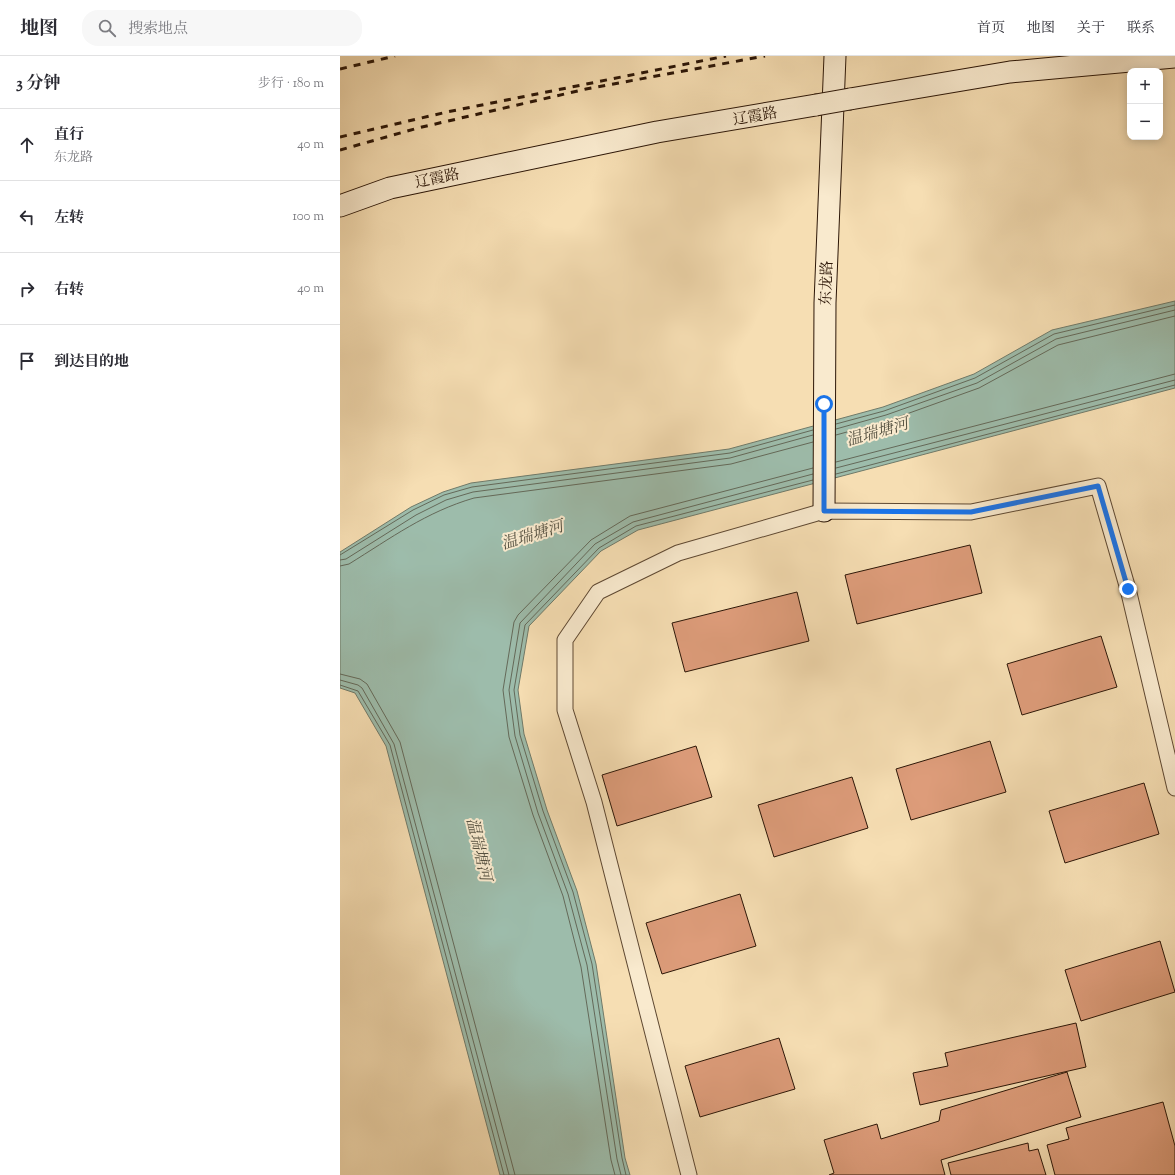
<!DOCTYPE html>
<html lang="zh">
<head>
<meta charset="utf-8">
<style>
	:root { --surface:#fff; --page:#f7f7f7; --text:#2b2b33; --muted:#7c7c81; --line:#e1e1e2 }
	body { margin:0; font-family:"Sorts Mill Goudy","Noto Serif SC",serif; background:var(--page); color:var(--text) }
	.controls { position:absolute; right:12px; top:12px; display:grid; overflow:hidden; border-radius:8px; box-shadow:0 2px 10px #0003 }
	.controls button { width:36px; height:36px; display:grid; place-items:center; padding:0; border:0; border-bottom:1px solid var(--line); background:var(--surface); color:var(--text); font:20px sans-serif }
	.stop { position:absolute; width:12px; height:12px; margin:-9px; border:3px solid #1a73e8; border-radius:50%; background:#fff }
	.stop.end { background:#1a73e8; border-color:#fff; box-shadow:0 1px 4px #0008 }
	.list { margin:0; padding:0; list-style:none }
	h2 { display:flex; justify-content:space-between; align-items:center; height:52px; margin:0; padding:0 16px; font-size:17px }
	h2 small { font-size:13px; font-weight:400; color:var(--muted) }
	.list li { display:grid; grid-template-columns:26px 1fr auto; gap:12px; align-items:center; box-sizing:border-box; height:72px; padding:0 16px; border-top:1px solid var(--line) }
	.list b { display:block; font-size:15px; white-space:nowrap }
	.list p { margin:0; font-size:13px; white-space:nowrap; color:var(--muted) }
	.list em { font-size:13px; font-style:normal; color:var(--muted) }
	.icon { flex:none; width:22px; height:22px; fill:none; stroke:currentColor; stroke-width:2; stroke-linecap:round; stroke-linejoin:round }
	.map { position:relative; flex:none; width:835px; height:1119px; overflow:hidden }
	header { display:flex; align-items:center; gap:24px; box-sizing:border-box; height:56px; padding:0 20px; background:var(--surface); border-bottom:1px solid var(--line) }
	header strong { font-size:19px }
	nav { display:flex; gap:22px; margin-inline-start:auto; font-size:14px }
	.search { width:280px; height:36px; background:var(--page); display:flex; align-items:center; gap:10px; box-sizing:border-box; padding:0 14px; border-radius:16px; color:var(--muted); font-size:15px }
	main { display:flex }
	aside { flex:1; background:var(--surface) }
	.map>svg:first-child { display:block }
</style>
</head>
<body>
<header>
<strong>地图</strong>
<div class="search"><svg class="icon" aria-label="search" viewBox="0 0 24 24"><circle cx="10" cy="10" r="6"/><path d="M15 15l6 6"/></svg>搜索地点</div>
<nav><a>首页</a><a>地图</a><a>关于</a><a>联系</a></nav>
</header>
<main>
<aside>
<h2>3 分钟<small>步行 · 180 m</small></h2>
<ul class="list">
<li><svg class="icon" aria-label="ahead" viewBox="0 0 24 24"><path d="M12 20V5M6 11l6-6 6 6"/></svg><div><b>直行</b><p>东龙路</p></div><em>40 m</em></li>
<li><svg class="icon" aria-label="left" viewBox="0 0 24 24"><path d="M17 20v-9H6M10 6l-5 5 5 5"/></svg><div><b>左转</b></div><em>100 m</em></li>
<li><svg class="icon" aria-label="right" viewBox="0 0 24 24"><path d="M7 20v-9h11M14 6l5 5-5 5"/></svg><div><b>右转</b></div><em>40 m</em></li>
<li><svg class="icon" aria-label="arrive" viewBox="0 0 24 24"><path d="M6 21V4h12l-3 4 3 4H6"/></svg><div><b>到达目的地</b></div></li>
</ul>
</aside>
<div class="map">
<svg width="835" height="1119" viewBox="0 0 835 1119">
	<rect width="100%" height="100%" fill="#f6deb3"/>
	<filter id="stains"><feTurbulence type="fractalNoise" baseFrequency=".005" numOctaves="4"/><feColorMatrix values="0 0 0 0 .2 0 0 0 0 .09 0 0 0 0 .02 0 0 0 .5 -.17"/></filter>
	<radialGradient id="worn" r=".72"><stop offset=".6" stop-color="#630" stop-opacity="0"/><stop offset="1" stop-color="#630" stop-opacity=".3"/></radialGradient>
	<!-- water -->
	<polygon fill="#9dbcab" stroke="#707a69" points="835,245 835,332 298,474 261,495 189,570 178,634 184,678 207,754 237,835 256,908 285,1102 290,1119 160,1119 46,690 15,637 0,632 0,496 71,451 103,436 131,427 389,393 543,351 634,318 712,274"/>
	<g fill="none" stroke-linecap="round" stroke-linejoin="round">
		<!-- shore -->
		<g stroke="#646959" stroke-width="1">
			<polyline points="496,368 544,355 635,322 714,278 835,249"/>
			<polyline points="496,373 546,359 637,327 716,283 835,254"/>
			<polyline points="496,379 547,365 639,332 718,289 835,260"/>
			<polyline points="496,406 835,318"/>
			<polyline points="496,412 835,324"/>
			<polyline points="496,418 835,329"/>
			<polyline points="0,499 73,454 104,439 132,431 390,397 473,374"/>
			<polyline points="0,504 6,503 76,459 106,444 133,436 390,402 473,379"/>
			<path d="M 0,510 L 9,508 C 51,482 86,456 134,442 L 391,408 L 473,386"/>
			<polyline points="0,618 20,623 27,628 60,686 175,1119"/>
			<polyline points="0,624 18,629 22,632 54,688 169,1119"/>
			<polyline points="0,629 18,635 50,689 164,1119"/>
			<polyline points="275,1119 271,1104 241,911 223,840 193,759 169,681 163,634 174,566 178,559 251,484 290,460 473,412"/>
			<polyline points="281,1119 277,1103 247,909 228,838 198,757 175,680 169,634 180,567 255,488 293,466 473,418"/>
			<polyline points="286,1119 282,1102 252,908 233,836 203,755 180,679 174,634 185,569 259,492 296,470 473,424"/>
		</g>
	</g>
	<!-- building -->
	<g fill="#dd9c7a" stroke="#2c1607">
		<polygon points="630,489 642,537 517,568 505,519"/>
		<polygon points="457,536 469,585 345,616 332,567"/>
		<polygon points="761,580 777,631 682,659 667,608"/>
		<polygon points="650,685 666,736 571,764 556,713"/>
		<polygon points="356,690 372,741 277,770 262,719"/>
		<polygon points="512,721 528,772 434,801 418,749"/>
		<polygon points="804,727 819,778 725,807 709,755"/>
		<polygon points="400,838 416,890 322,918 306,867"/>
		<polygon points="820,885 835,936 741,965 725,914"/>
		<polygon points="736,967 746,1011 580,1049 573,1017 608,1010 605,997"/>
		<polygon points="439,982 455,1033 360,1061 345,1010"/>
		<polygon points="727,1016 741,1061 601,1104 605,1119 489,1119 494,1117 484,1084 537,1068 541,1083 599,1065 601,1054"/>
		<polygon points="823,1046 835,1090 835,1119 715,1119 707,1089 729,1083 726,1072"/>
		<polygon points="688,1087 689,1095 698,1093 706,1119 611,1119 608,1107"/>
	</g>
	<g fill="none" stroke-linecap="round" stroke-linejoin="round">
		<defs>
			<polyline id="street" points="349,1119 254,746 225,654 225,584 258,536 338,497 484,455 631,456 758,430 788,533 835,732"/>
			<g id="secondary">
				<polyline points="510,43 670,16 835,1"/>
				<polyline points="0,150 50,132 317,76 476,49"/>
				<polyline points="484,455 485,247 495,0"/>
			</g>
		</defs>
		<!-- street casing -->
		<use href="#street" stroke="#5e4832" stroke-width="17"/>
		<!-- secondary casing -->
		<use href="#secondary" stroke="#2c1607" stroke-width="23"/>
		<!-- street -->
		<use href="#street" stroke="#f9eace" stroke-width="15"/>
		<!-- secondary -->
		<use href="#secondary" stroke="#f9eace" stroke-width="21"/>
		<!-- rail -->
		<g stroke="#2c1607" stroke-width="3" stroke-dasharray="7 7" stroke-linecap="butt">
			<polyline points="0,13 55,0"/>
			<polyline points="0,81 107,56 386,0"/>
			<polyline points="0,94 78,72 246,33 425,0"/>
		</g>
		<defs>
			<polyline id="secondary-bridge" points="476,49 510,43"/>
		</defs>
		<!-- secondary-bridge casing -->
		<use href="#secondary-bridge" stroke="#2c1607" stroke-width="23" stroke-linecap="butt"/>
		<!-- secondary-bridge -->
		<use href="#secondary-bridge" stroke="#f9eace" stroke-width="21"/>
	</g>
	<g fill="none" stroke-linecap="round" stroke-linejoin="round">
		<!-- route -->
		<polyline stroke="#1a73e8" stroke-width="5" points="484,348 484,455 631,456 758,430 788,533"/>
	</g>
	<g text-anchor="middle" stroke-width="4" stroke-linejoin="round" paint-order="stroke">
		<!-- street labels -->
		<g font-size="15" fill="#2c1607" stroke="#f9eace">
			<text transform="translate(415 60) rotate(-10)" y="5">辽霞路</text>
			<text transform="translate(97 122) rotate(-12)" y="5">辽霞路</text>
			<text transform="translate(486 227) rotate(-88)" y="5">东龙路</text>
		</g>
		<!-- water labels -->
		<g font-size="16" font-style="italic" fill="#545040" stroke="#f9eace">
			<text transform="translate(537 375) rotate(-16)" y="6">温瑞塘河</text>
			<text transform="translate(192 478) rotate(-17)" y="6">温瑞塘河</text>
			<text transform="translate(140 793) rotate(77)" y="6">温瑞塘河</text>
		</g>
	</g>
	<rect width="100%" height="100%" filter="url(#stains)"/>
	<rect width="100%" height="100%" fill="url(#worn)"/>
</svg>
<div class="controls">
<button>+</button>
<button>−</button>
</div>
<div class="stop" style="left:484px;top:348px"></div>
<div class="stop end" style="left:788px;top:533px"></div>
</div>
</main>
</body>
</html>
